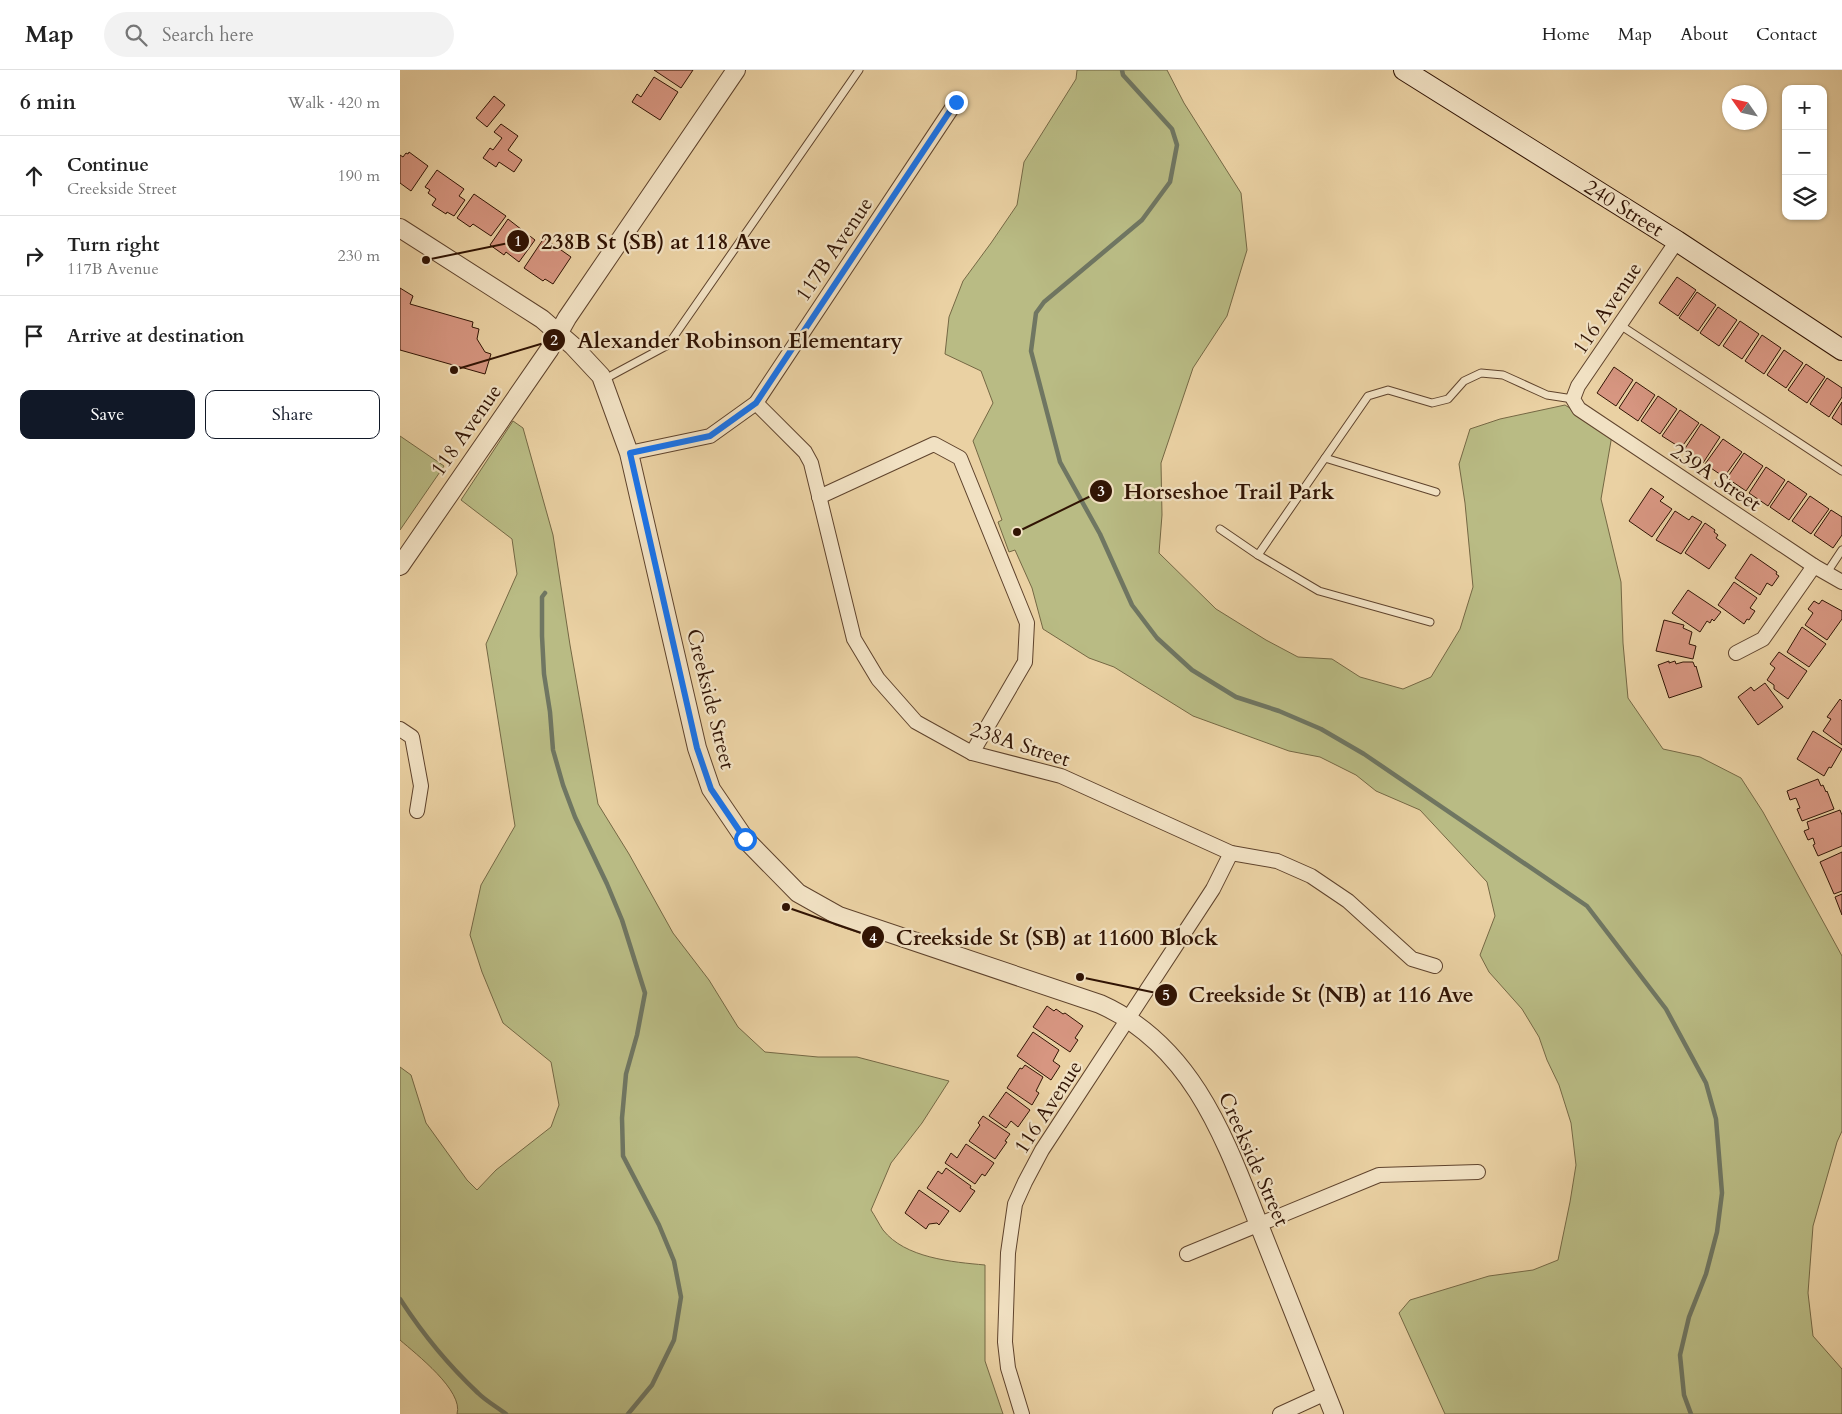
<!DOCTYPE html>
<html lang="en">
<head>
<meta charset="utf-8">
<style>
	:root { --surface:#fff; --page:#f2f2f2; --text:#222; --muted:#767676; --line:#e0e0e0; --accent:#111827 }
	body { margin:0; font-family:Cardo,serif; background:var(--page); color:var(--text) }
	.controls { position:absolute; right:15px; top:15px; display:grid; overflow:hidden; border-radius:10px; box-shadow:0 1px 4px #0004 }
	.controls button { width:45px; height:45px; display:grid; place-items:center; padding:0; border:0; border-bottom:1px solid var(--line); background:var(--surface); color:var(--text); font:25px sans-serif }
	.compass { position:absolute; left:1322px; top:15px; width:45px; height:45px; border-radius:50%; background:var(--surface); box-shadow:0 1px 4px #0004; rotate:304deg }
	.stop { position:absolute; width:15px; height:15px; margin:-11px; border:4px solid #1a73e8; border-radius:50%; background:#fff }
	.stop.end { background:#1a73e8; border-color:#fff; box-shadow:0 1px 5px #0008 }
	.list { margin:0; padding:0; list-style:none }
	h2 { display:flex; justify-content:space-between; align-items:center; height:65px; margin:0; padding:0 20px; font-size:21px }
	h2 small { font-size:16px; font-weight:400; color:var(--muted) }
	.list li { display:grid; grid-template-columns:32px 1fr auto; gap:15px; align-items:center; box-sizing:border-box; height:80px; padding:0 20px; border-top:1px solid var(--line) }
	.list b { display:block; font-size:19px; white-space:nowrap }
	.list p { margin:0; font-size:16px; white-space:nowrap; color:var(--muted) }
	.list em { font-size:16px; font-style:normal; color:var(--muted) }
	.actions { display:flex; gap:10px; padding:15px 20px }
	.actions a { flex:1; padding:11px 0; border:1px solid var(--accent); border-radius:10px; text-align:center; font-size:18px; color:var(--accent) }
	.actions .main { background:var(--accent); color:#fff }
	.icon { flex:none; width:28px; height:28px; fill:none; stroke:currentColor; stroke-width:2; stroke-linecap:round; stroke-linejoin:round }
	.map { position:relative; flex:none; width:1442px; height:1344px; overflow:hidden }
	header { display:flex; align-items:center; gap:30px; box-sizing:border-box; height:70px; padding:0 25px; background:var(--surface); border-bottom:1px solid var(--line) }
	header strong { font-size:24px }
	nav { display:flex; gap:28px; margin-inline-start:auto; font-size:18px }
	.search { width:350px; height:45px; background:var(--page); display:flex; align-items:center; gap:12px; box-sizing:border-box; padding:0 18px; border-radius:28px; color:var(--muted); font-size:19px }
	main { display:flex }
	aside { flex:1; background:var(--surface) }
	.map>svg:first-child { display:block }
</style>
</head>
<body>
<header>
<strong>Map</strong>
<div class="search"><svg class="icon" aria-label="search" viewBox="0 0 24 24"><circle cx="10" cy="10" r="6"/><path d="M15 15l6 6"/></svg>Search here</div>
<nav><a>Home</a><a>Map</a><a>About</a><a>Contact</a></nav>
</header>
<main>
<aside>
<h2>6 min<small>Walk · 420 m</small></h2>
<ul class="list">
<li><svg class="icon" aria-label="ahead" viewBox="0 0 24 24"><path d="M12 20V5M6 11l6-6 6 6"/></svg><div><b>Continue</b><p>Creekside Street</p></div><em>190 m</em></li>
<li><svg class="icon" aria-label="right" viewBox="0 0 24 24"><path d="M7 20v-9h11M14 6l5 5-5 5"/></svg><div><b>Turn right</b><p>117B Avenue</p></div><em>230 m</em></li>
<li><svg class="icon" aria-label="arrive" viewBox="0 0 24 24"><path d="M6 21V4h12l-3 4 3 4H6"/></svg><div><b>Arrive at destination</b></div></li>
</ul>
<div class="actions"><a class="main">Save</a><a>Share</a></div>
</aside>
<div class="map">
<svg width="1442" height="1344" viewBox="0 0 1442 1344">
	<rect width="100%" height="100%" fill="#ead1a3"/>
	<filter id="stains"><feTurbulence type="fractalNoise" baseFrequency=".004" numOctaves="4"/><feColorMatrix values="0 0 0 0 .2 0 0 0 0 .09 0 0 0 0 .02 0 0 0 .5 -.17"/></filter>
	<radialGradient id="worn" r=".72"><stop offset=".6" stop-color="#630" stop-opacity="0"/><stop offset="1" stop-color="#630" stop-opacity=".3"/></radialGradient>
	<!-- green -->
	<g fill="#b9bb84" stroke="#756844">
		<polygon points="677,0 767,0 784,33 841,123 847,180 827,246 793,298 761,393 762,445 759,483 816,539 866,570 898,587 932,589 960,607 1003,619 1031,607 1060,559 1073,517 1065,433 1059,394 1070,359 1100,349 1165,335 1212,365 1201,429 1221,512 1223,573 1228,628 1263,679 1300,687 1341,708 1363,742 1442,886 1442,1061 1437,1072 1413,1156 1408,1223 1413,1266 1442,1299 1442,1344 1045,1344 999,1243 1010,1230 1089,1206 1133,1200 1158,1190 1170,1132 1176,1095 1171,1053 1159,1015 1147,990 1139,967 1122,939 1089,902 1080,885 1095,846 1087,812 1020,740 976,721 956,705 920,687 889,681 793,646 714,597 689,588 643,559 632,518 615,480 609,482 598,452 602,450 573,371 593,333 581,301 545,284 549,247 563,211 591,173 617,135 624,92 676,9"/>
		<path d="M 113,351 L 123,358 L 153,465 L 170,575 L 198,734 L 229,784 L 273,863 L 309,910 L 338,957 L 365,982 L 418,987 L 457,987 L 549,1011 L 522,1053 L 491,1093 L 471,1140 C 475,1146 479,1154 483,1160 C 505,1188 552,1192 585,1195 L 585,1291 L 603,1344 L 57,1344 C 64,1321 16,1284 0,1270 L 0,997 L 11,1005 L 26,1053 L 67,1110 L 77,1120 L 96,1100 L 151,1057 L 159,1035 L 151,992 L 103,953 L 82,902 L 70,865 L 81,815 L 115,756 L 86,574 L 117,504 L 112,469 L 61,430 Z"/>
		<polygon points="0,366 44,396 0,460"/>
	</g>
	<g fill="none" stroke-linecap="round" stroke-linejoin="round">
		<!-- stream -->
		<g stroke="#6f7662" stroke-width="4.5">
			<polyline points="722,0 723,5 772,59 777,75 770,112 742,150 644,232 636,243 631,281 660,392 700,464 732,535 757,568 792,600 836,627 879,641 921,659 964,684 1187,836 1266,939 1306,1013 1316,1049 1322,1123 1317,1162 1306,1204 1289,1247 1280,1285 1284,1325 1291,1344"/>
			<polyline points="145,523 142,527 142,566 144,604 150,642 153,680 163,715 175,747 207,814 222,850 245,923 237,965 226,1004 222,1048 223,1086 259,1155 274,1191 281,1227 274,1270 252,1315 228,1344"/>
			<path d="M 0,1229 C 22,1263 48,1295 78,1323 C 86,1331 97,1337 106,1344"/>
		</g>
	</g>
	<!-- building -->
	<g fill="#d79681" stroke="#311404">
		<polygon points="254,0 293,0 281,18"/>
		<polygon points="254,7 278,22 260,50 232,32 237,24 241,27"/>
		<polygon points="94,26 105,35 87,57 76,48"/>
		<polygon points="101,54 118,66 108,80 122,90 114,102 99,92 96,97 83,88 90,78 93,80 102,68 94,62"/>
		<polygon points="9,82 28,96 11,121 0,113 0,85 3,87 6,83 8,84"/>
		<polygon points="37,100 64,119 59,126 65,130 54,146 47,142 46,144 32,135 36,129 28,123 30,120 25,117"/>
		<polygon points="74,124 106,146 91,166 73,154 70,157 57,148"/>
		<polygon points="108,149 135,170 119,192 106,182 104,185 90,175"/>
		<polygon points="144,168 171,187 153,214 145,209 143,211 124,198"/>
		<polygon points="1277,207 1296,220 1278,246 1259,233"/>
		<polygon points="0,218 13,226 10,234 73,252 72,257 79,259 77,269 85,282 91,284 85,304 0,280"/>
		<polygon points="1297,222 1316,235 1298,261 1279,248"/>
		<polygon points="1318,237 1337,250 1319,276 1300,263"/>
		<polygon points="1340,251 1359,264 1342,289 1323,276"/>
		<polygon points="1362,265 1381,278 1364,304 1345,291"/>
		<polygon points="1384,280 1403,293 1386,318 1367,305"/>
		<polygon points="1406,294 1425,307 1407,333 1388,320"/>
		<polygon points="1214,297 1233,310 1216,336 1197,323"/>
		<polygon points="1427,308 1442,318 1442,327 1429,347 1410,334"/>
		<polygon points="1236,312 1255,325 1238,351 1219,338"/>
		<polygon points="1258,326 1277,339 1260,364 1241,351"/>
		<polygon points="1442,332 1442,355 1432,348"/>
		<polygon points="1280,340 1299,353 1281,378 1262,366"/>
		<polygon points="1301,354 1320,367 1303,393 1284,380"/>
		<polygon points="1323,369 1342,382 1324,407 1305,394"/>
		<polygon points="1344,383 1363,396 1346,421 1327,408"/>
		<polygon points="1366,397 1385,410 1368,436 1349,423"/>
		<polygon points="1388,411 1407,424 1389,450 1370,437"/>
		<polygon points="1251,418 1264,427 1260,431 1272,439 1252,467 1229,451"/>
		<polygon points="1410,426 1429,439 1411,464 1392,451"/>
		<polygon points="1431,440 1442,447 1442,465 1433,478 1414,465"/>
		<polygon points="1275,441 1289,450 1292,446 1302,452 1281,484 1256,470"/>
		<polygon points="1305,453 1315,460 1314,462 1318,465 1316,468 1326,475 1309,499 1285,483"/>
		<polygon points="1351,484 1377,502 1376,504 1379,506 1372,516 1367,513 1360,525 1335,508"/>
		<polygon points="1334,512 1357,528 1350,538 1355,541 1349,550 1347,549 1344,554 1318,535"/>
		<polygon points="1288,520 1321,542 1314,551 1312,549 1310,553 1307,551 1300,562 1272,543"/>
		<polygon points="1422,530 1442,541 1442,549 1427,570 1405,555 1413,543 1408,539 1414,531 1419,534"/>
		<polygon points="1264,550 1284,555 1283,558 1292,562 1289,574 1296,576 1293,589 1256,581"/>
		<polygon points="1402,557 1426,574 1409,597 1387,582"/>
		<polygon points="1379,582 1407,601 1388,629 1374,619 1374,615 1367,610 1375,598 1370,594"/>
		<polygon points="1269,591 1269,593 1275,591 1276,594 1283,592 1293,592 1295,597 1296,596 1302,617 1269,628 1258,595"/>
		<polygon points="1365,613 1383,637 1358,655 1338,627 1351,617 1354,621"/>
		<polygon points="1440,629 1442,631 1442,675 1423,661 1431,649 1427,647"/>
		<polygon points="1413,661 1442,679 1431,698 1429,697 1424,706 1397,689"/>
		<polygon points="1418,709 1421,716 1423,715 1426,722 1427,721 1434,739 1402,751 1397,739 1400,738 1396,728 1390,730 1387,721"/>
		<polygon points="1440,740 1442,745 1442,776 1418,786 1413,775 1415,774 1413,768 1408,770 1404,761 1409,759 1407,752"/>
		<polygon points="1442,782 1442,821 1434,824 1420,792"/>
		<polygon points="1442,824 1442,845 1435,827"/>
		<polygon points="647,936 654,941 656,939 663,944 665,943 683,956 675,968 678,970 670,982 633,957"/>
		<polygon points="633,962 659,980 653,991 660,996 651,1010 617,986"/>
		<polygon points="625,995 643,1007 636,1021 639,1023 632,1035 607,1018 620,998 622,999"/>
		<polygon points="606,1022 630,1040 618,1057 611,1051 606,1058 589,1046"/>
		<polygon points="583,1046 610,1064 605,1071 607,1072 595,1089 569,1071 580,1055 578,1053"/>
		<polygon points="566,1074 594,1093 585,1106 582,1104 575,1114 545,1093 551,1083 557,1088"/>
		<polygon points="546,1098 571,1116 570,1118 575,1121 560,1142 527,1118 538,1101 542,1104"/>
		<polygon points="519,1120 549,1141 539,1155 537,1153 529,1154 526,1159 505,1143"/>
	</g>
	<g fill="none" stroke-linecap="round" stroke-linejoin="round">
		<defs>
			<g id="service">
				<polyline points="1220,255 1442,401"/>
				<polyline points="203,310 268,275 459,0"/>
				<polyline points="925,388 968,326 988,320 1032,333 1048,329 1064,311 1081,303 1103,305 1147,325 1173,329"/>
				<polyline points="820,459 858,485 919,521 1030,552"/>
				<polyline points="858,485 925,388 1036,422"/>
				<polyline points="1426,504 1442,480"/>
			</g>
			<g id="minor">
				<polyline points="1277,171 1178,316 1173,329 1179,339 1414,496 1442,512"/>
				<polyline points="356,333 405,382 411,393 454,569 478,609 516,652 572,683 661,706 831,783 877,791 911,806 948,831 1012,889 1035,896"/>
				<polyline points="229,383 310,366 356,333 556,32"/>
				<polyline points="419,427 534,374 560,388 627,553 625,592 572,683"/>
				<polyline points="1336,583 1363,569 1414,496"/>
				<polyline points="0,659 12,667 21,716 17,741"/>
				<polyline points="787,1184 979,1105 1078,1102"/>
				<polyline points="622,1344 608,1298 605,1272 608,1183 615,1134 625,1112 642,1080 813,819 831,783"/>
				<polyline points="880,1344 926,1323"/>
			</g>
			<g id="tertiary">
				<path d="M 0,158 L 142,249 L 173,276 L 201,306 L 229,383 L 297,678 L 311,719 L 345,769 L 398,823 L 439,846 L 700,934 C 796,977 827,1075 863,1165 C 887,1224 910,1285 934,1344"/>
				<polyline points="0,496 149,280 167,248 336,0"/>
			</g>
			<polyline id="secondary" points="1004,0 1277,171 1442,280"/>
		</defs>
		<!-- service casing -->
		<use href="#service" stroke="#5f432c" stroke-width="9"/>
		<!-- minor casing -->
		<use href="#minor" stroke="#5f432c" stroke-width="16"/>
		<!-- tertiary casing -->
		<use href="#tertiary" stroke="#5f432c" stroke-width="20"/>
		<!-- secondary casing -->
		<use href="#secondary" stroke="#311404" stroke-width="22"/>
		<!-- service -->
		<use href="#service" stroke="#f1e1c3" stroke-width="7"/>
		<!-- minor -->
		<use href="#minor" stroke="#f1e1c3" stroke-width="14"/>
		<!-- tertiary -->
		<use href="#tertiary" stroke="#f1e1c3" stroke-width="18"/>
		<!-- secondary -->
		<use href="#secondary" stroke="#f1e1c3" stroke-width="20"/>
	</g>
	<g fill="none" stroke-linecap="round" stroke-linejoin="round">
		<!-- route -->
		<polyline stroke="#1a73e8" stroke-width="6" points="345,769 311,719 297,678 230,383 310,366 356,333 556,32"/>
	</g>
	<g text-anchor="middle" stroke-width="4.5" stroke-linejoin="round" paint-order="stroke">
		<!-- street labels -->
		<g font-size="21" fill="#311404" stroke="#f1e1c3">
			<text transform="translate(1224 138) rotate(32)" y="7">240 Street</text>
			<text transform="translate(434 179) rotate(-56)" y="7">117B Avenue</text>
			<text transform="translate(1207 238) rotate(-56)" y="7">116 Avenue</text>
			<text transform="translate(66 360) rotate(-55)" y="7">118 Avenue</text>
			<text transform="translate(1316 407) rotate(34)" y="7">239A Street</text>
			<text transform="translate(311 629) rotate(76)" y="7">Creekside Street</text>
			<text transform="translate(620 674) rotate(18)" y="7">238A Street</text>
			<text transform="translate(648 1037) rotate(-57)" y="7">116 Avenue</text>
			<text transform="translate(854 1089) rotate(66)" y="7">Creekside Street</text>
		</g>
	</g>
	<!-- callouts -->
	<path fill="none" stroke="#311404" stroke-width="2" d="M26 190L118 171M54 300L154 270M617 462L701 421M386 837L473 867M680 907L766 925"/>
	<g fill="#311404" stroke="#f1e1c3" stroke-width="2">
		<circle cx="26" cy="190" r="5"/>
		<circle cx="54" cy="300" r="5"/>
		<circle cx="617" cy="462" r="5"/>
		<circle cx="386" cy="837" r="5"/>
		<circle cx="680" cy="907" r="5"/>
		<circle cx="118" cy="171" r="12"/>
		<circle cx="154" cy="270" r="12"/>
		<circle cx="701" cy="421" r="12"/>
		<circle cx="473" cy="867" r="12"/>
		<circle cx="766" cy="925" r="12"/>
	</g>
	<g font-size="15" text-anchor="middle" font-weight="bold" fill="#fff">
		<text x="118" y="176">1</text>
		<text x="154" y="275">2</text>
		<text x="701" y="426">3</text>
		<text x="473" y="873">4</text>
		<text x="766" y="930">5</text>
	</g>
	<g font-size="22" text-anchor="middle" font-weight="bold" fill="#311404" stroke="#f1e1c3" stroke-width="4.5" stroke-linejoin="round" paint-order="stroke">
		<text x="256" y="179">238B St (SB) at 118 Ave</text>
		<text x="340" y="278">Alexander Robinson Elementary</text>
		<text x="829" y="429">Horseshoe Trail Park</text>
		<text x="657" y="875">Creekside St (SB) at 11600 Block</text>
		<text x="931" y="932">Creekside St (NB) at 116 Ave</text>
	</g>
	<rect width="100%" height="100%" filter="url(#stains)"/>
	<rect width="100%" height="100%" fill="url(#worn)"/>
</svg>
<div class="controls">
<button>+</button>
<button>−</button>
<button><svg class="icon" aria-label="layers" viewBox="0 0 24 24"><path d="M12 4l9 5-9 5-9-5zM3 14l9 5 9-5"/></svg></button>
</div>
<svg class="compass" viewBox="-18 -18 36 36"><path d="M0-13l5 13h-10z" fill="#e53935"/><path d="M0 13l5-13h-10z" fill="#767676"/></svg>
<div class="stop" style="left:345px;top:769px"></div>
<div class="stop end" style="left:556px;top:32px"></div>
</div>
</main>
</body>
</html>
